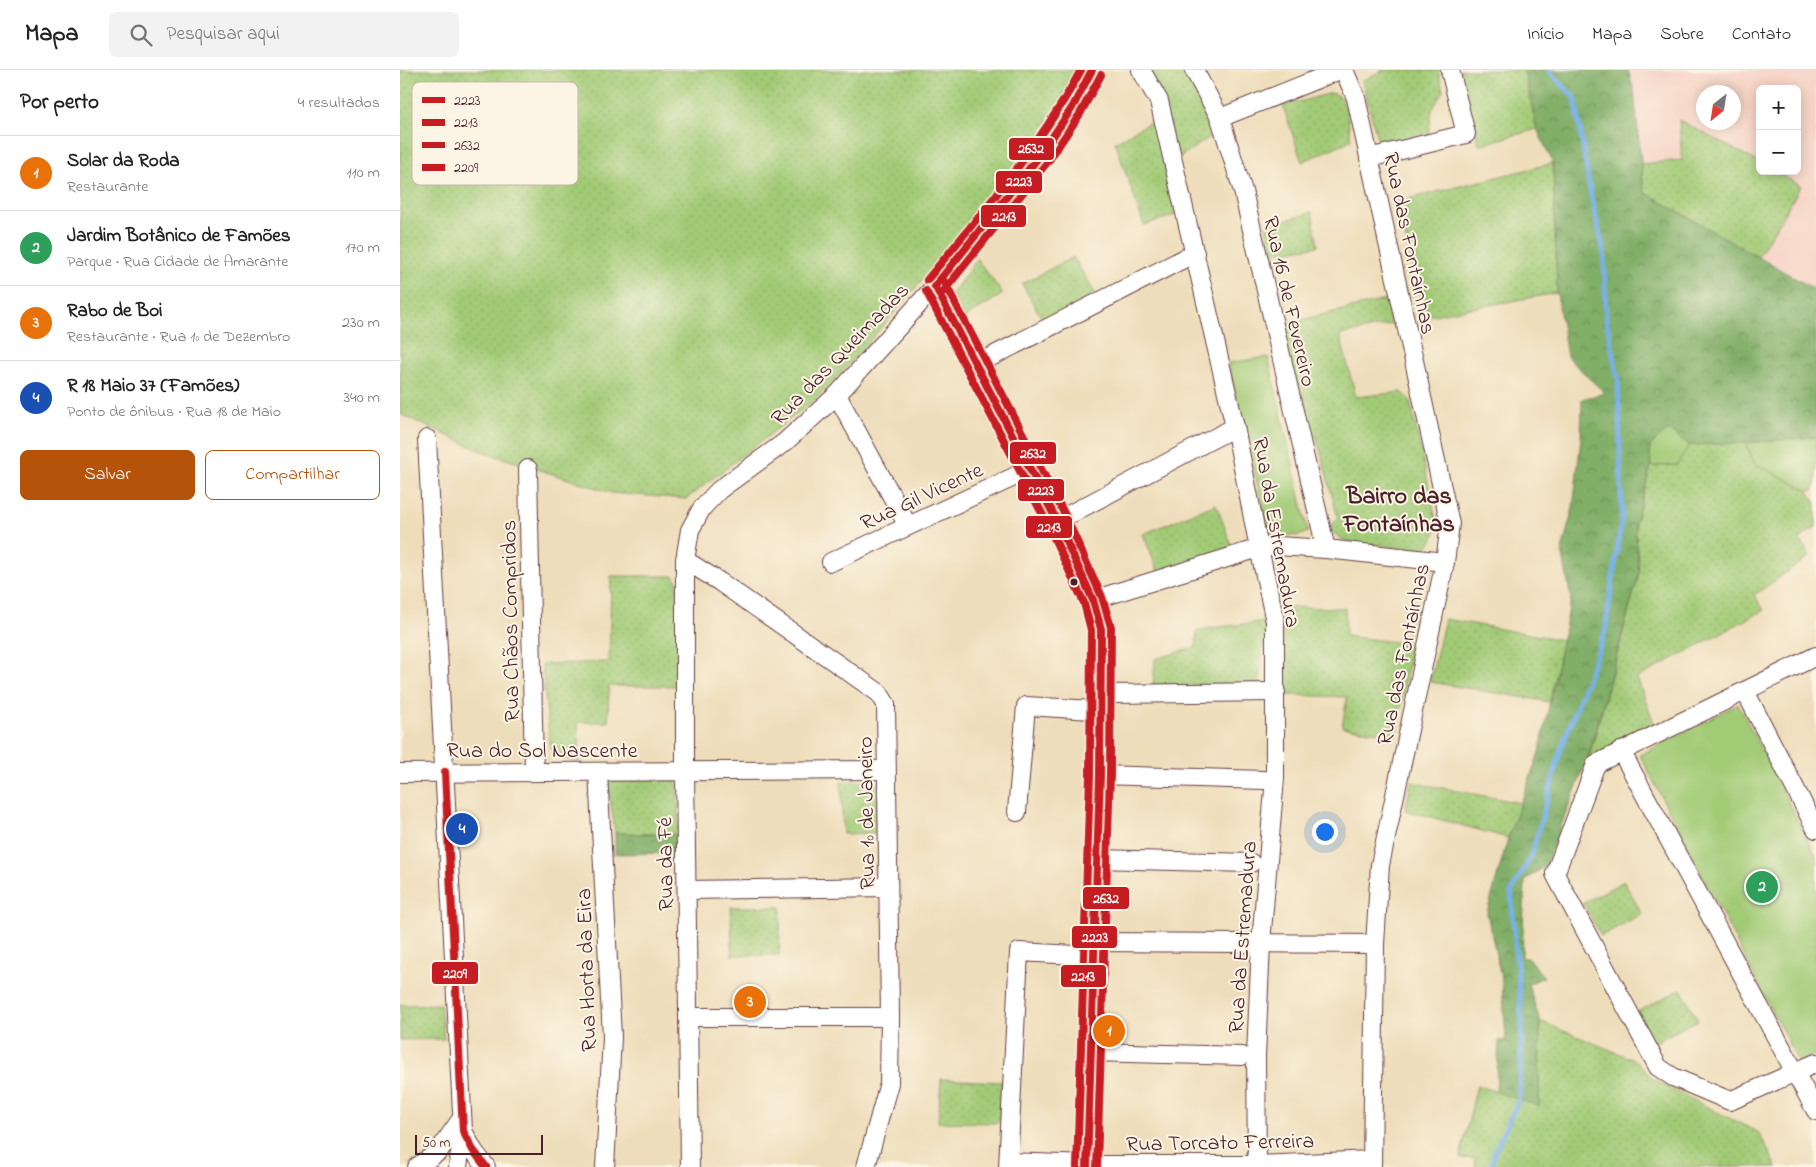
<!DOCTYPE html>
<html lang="pt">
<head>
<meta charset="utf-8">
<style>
	:root { --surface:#fff; --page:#f2f2f2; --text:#202124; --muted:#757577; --line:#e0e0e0; --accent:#b45309 }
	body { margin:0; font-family:"Indie Flower",sans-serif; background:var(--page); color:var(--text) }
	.controls { position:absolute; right:15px; top:15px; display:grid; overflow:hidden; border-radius:8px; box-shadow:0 2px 12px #0003 }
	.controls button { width:45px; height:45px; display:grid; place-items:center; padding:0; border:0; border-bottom:1px solid var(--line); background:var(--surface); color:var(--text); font:25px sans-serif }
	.compass { position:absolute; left:1296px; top:15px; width:45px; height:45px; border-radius:50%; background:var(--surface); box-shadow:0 2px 12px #0003; rotate:210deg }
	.scale { position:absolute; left:15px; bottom:12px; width:128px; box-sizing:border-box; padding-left:5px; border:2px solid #4a1f2b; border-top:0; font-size:14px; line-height:18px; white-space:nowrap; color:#4a1f2b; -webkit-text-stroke:4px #fcf5e5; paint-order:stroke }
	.you { position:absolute; left:924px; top:761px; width:18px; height:18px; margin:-12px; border:4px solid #fff; border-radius:50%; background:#1a73e8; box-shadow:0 0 0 8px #1a73e833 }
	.badge { display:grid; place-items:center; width:32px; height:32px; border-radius:50%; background:var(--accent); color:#fff; font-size:16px; font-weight:700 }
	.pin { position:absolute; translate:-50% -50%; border:2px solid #fff; box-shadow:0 1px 5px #0006 }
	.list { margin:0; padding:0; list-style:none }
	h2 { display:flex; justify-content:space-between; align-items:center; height:65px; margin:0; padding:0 20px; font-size:21px }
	h2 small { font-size:16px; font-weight:400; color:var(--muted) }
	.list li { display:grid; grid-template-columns:32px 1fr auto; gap:15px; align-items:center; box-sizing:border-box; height:75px; padding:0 20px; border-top:1px solid var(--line) }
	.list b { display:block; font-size:19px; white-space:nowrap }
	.list p { margin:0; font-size:16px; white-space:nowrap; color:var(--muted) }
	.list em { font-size:16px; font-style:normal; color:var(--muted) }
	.actions { display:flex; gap:10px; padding:15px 20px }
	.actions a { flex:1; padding:11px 0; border:1px solid var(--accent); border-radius:8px; text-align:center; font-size:18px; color:var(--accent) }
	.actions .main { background:var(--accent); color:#fff }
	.icon { flex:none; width:28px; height:28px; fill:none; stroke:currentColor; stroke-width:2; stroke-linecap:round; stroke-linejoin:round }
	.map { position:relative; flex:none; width:1416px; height:1097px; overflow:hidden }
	header { display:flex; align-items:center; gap:30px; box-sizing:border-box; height:70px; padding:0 25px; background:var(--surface); border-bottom:1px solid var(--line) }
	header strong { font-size:24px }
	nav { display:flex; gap:28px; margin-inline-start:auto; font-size:18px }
	.search { width:350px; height:45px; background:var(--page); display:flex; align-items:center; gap:12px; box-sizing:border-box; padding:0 18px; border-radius:8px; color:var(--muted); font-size:19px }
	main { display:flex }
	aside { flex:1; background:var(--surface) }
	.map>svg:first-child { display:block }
</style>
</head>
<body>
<header>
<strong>Mapa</strong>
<div class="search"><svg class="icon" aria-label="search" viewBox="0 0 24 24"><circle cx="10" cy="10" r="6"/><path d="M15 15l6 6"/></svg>Pesquisar aqui</div>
<nav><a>Início</a><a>Mapa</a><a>Sobre</a><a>Contato</a></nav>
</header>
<main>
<aside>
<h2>Por perto<small>4 resultados</small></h2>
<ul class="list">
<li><span class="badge" style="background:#e8710a">1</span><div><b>Solar da Roda</b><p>Restaurante</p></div><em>110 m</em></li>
<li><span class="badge" style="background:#2e9e5b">2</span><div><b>Jardim Botânico de Famões</b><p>Parque · Rua Cidade de Amarante</p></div><em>170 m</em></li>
<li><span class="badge" style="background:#e8710a">3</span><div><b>Rabo de Boi</b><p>Restaurante · Rua 1º de Dezembro</p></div><em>230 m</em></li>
<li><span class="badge" style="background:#1a4fb4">4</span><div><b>R 18 Maio 37 (Famões)</b><p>Ponto de ônibus · Rua 18 de Maio</p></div><em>340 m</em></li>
</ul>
<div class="actions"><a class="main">Salvar</a><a>Compartilhar</a></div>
</aside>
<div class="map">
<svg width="1416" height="1097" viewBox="0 0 1416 1097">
	<defs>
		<pattern id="grass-dots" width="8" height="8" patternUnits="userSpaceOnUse" patternTransform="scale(1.25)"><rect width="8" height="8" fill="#a2cb76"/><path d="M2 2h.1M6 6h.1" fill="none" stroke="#8dae66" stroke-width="1.8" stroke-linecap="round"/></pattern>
		<pattern id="forest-crowns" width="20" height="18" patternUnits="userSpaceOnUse" patternTransform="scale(1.25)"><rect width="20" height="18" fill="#81af67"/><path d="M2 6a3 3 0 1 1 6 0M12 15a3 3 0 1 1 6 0" fill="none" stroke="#6c8e55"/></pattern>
	</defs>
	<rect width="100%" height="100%" fill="#fcf5e5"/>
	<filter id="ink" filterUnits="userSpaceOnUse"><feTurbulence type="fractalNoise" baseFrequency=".02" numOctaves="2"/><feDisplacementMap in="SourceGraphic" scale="10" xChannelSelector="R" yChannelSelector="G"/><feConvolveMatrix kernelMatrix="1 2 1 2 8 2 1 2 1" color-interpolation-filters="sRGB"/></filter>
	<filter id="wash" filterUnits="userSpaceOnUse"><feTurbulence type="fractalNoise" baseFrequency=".0096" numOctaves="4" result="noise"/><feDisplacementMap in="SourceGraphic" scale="20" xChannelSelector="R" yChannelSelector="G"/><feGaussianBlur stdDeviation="1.12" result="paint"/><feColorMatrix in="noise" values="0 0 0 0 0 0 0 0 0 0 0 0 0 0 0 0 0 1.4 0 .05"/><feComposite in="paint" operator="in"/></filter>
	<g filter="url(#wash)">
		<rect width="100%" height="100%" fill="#eeddba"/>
		<!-- built -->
		<path fill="#f6d2c4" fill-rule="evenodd" d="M 1228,0 L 1416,0 L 1416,367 L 1346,373 L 1289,375 L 1268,360 L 1234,21 ZM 1360,19 L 1397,19 L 1397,101 L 1360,101 ZM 1304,22 L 1334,22 L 1334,52 L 1304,52 Z"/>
		<!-- grass -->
		<g fill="url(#grass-dots)" stroke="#767550">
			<polygon points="0,0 679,0 633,74 576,147 464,278 417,328 286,429 212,423 81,381 0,344"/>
			<polygon points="757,0 784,0 799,25 815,64 778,88 751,4"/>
			<polygon points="983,0 1038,0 1043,21 1032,40 1028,67 979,75 962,11"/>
			<polygon points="1059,0 1124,0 1137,59 1079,75"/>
			<path d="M 932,23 C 949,27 948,56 951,70 L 902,92 L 883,36 Z"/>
			<polygon points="754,50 776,145 744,155 715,72"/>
			<polygon points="1279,50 1360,93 1360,101 1374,101 1401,116 1358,187 1244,122 1241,94 1282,90"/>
			<polygon points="1153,93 1157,223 1027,246 996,132"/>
			<polygon points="912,142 918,176 871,184 866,156"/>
			<polygon points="673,187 696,225 644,252 622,214"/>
			<polygon points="577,189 603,224 564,248 552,224"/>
			<path d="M 985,230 L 992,254 L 940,265 L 956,327 L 1002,322 L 1010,330 L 1037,454 C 1035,465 1032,477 1020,480 L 945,471 L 931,461 L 932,454 L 938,448 L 916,365 L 906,360 L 879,255 Z"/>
			<polygon points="1346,373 1355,394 1407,420 1416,433 1416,457 1400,469 1410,486 1354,525 1364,540 1237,608 1254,653 1189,688 1239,503 1235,454 1251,396 1277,395 1289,375"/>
			<polygon points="816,434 833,480 759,504 743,464"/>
			<path d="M 211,506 L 274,506 L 277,511 L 278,616 L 209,616 L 208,652 L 178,652 L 179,692 C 165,689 158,690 150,676 L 142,594 L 209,592 Z"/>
			<polygon points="882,537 945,538 946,566 1012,574 996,665 942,657 947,627 885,625"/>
			<polygon points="1045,549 1163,570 1150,632 1030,612"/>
			<polygon points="866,551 858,616 753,615 755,589 796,577 797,560"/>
			<polygon points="273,709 277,714 279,765 215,763 208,713 212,710"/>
			<polygon points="441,711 477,712 477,763 443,764"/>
			<polygon points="1011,712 1121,733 1108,768 1005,740"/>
			<polygon points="1224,811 1242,844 1201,866 1183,833"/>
			<polygon points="331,837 381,837 379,885 332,885"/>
			<polygon points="1281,919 1298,950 1253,973 1237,942"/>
			<polygon points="40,934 44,969 0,970 0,935"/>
			<polygon points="1140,951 1237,991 1254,1010 1359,1063 1377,1097 1076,1097 1075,1089 1060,1088 1077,1015 1139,1036"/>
			<polygon points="541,1009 602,1012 599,1053 538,1052"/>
		</g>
		<!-- forest -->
		<g fill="url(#forest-crowns)" stroke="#666749">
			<polygon points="1124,0 1228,0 1234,21 1244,122 1416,220 1416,367 1346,373 1289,375 1268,360 1250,376 1251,396 1235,454 1239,503 1188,688 1145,796 1125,810 1122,888 1128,888 1144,907 1128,914 1140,951 1139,1036 1096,1022 1099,971 1106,970 1102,912 1087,843 1108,768 1140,680 1171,529 1162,480 1173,438 1181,369 1182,329 1205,323 1167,287 1157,223 1153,93 1137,59"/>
			<polygon points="215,763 279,765 277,783 215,784"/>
		</g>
		<!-- green -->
		<g fill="#a2cb76" stroke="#767550">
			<polygon points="868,287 908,462 898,466 869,463 828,293"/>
			<polygon points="1268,360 1289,375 1277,395 1251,396 1250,376"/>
			<polygon points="1416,367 1416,411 1413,420 1407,420 1355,394 1346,373"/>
			<polygon points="1338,634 1416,786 1416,984 1399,993 1240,685"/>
		</g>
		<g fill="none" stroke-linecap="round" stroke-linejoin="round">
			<!-- stream -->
			<polyline stroke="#79b1e9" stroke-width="5" points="1091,1097 1094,1083 1119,1029 1122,955 1111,822 1131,787 1161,679 1205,562 1222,446 1218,308 1206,249 1204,182 1191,126 1175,28 1148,0"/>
		</g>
	</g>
	<g filter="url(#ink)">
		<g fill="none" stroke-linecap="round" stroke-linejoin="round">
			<defs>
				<g id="minor">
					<polyline points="741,0 759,31 835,357 859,478 875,551 875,708 861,873 856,986 857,1095"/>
					<polyline points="794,0 820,48 843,121 926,479"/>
					<polyline points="944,0 956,28 1050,454 1045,492 980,795 975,874 972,1097"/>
					<polyline points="820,48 940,0"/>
					<polyline points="969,88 1066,64 1050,0"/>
					<polyline points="535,216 657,451 693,530 701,559 700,705 695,886 687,1097"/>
					<polyline points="577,294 795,183"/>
					<polyline points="437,325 508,456"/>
					<polyline points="27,369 63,1061 58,1097"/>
					<polyline points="128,399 134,701"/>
					<polyline points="657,451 835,357"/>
					<polyline points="285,490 320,512 479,623 486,634 490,947 489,1013 466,1097"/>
					<polyline points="431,492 631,399"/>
					<polyline points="693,530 859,478 877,476 926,479 1045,492"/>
					<polyline points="1416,586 1196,694 1155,804 1258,997 1273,1007 1330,1031 1416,993"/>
					<polyline points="1345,621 1416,759"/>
					<polyline points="1221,681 1416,1041"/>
					<polyline points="198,702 212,967 205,1097"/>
					<polyline points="0,703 486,700"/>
					<polyline points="700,705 864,710"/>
					<polyline points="617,742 626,636 693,640 709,624 876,622"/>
					<polyline points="697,789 851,793"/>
					<polyline points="287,820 488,817"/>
					<polyline points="695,872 975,874"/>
					<polyline points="288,947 490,947"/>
					<polyline points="691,982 842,986"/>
					<polyline points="63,1061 73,1080 86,1097"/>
					<polyline points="609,1092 687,1095 857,1095 972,1090"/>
					<polyline points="17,1097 38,1082 62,1048"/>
					<polyline points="290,1097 285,701 285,490 290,460 302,438 319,420 385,372 437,325 535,216 641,84 672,38 692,0"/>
					<polyline points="608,1097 619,882 695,886"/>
				</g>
			</defs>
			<!-- minor casing -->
			<use href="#minor" stroke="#633c40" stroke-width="20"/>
			<!-- minor -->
			<use href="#minor" stroke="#fff" stroke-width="18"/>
			<defs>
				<g id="bus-1">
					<polyline points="535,216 657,451 693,530 701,559 700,705 687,1097"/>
					<polyline points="535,216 641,84 672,38 692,0"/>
				</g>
				<g id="bus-2">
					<polyline points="526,221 648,455 684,533 691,560 690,705 677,1097"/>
					<polyline points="543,222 649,90 680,44 701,5"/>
				</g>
				<g id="bus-3">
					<path d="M 527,210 C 582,142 640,77 681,0"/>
					<polyline points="544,211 666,447 702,527 711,557 710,705 697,1097"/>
				</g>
				<polyline id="bus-4" points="45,702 63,1061 73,1080 86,1097"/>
			</defs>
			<!-- bus-1 casing -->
			<use href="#bus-1" stroke="#fcf5e5" stroke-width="11"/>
			<!-- bus-2 casing -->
			<use href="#bus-2" stroke="#fcf5e5" stroke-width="11"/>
			<!-- bus-3 casing -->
			<use href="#bus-3" stroke="#fcf5e5" stroke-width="11"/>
			<!-- bus-4 casing -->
			<use href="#bus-4" stroke="#fcf5e5" stroke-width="11"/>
			<!-- bus-1 -->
			<use href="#bus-1" stroke="#c61d23" stroke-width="8"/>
			<!-- bus-2 -->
			<use href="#bus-2" stroke="#c61d23" stroke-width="8"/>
			<!-- bus-3 -->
			<use href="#bus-3" stroke="#c61d23" stroke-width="8"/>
			<!-- bus-4 -->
			<use href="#bus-4" stroke="#c61d23" stroke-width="8"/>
		</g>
	</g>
	<!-- markers -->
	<circle fill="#4a1f2b" stroke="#fcf5e5" stroke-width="2" cx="674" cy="512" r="4.5"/>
	<g text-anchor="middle" stroke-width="4" stroke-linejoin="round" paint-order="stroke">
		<!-- street labels -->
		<g font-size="22" fill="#4a1f2b" stroke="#fcf5e5">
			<text transform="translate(1011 173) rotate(78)" y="8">Rua das Fontaínhas</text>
			<text transform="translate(891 231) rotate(77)" y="8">Rua 16 de Fevereiro</text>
			<text transform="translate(439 283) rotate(-46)" y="8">Rua das Queimadas</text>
			<text transform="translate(521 425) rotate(-25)" y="8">Rua Gil Vicente</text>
			<text transform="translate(878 462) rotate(80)" y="8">Rua da Estremadura</text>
			<text transform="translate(109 551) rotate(-91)" y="8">Rua Chãos Compridos</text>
			<text transform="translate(1002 584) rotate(-78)" y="8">Rua das Fontaínhas</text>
			<text x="142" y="687">Rua do Sol Nascente</text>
			<text transform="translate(465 743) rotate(-91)" y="8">Rua 1º de Janeiro</text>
			<text transform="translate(264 794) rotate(-91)" y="8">Rua da Fé</text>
			<text transform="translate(841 867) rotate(-86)" y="8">Rua da Estremadura</text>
			<text transform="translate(185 900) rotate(-92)" y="8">Rua Horta da Eira</text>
			<text transform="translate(820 1071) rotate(-1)" y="8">Rua Torcato Ferreira</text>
		</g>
		<!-- neighbourhood labels -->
		<g font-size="24" font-weight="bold" fill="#4a1f2b" stroke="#fcf5e5">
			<text x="999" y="433">Bairro das<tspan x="999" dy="28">Fontaínhas</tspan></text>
		</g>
	</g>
	<!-- legend -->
	<rect x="12" y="12" width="166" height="103" rx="8" fill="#fcf5e5" stroke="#c7b5ad" stroke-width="1"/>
	<rect x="22" y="27" width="23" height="6" fill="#c61d23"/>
	<rect x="22" y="49" width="23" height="7" fill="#c61d23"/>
	<rect x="22" y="72" width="23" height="6" fill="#c61d23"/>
	<rect x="22" y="94" width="23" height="7" fill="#c61d23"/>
	<g font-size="14" fill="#4a1f2b">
		<text x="54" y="35">2223</text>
		<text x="54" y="57">2213</text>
		<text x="54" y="80">2632</text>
		<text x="54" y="102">2209</text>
	</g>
	<g stroke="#fcf5e5" stroke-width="2">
		<rect x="608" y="67" width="47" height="24" rx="5" fill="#c61d23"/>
		<rect x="595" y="100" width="48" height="24" rx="5" fill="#c61d23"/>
		<rect x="580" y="134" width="47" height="24" rx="5" fill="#c61d23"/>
		<rect x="609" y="371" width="48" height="24" rx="5" fill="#c61d23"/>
		<rect x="617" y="408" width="48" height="24" rx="5" fill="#c61d23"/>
		<rect x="625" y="445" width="48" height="24" rx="5" fill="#c61d23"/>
		<rect x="682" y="816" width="48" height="24" rx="5" fill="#c61d23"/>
		<rect x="671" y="855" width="47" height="24" rx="5" fill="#c61d23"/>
		<rect x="31" y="891" width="48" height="24" rx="5" fill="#c61d23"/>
		<rect x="660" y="894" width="47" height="24" rx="5" fill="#c61d23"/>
	</g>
	<g font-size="14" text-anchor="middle" font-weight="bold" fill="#fff">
		<text x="631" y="83">2632</text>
		<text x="619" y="116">2223</text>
		<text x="604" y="151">2213</text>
		<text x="633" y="388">2632</text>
		<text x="641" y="425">2223</text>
		<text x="649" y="462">2213</text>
		<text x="706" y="833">2632</text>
		<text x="695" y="872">2223</text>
		<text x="55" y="908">2209</text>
		<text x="683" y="911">2213</text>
	</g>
</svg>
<div class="controls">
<button>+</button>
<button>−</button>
</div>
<svg class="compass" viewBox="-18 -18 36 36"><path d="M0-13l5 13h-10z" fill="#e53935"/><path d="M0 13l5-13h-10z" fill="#757577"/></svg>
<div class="scale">50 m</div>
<div class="you"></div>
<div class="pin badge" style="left:709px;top:961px;background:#e8710a">1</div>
<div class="pin badge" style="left:1362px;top:817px;background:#2e9e5b">2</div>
<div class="pin badge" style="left:350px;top:932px;background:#e8710a">3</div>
<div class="pin badge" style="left:62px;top:759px;background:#1a4fb4">4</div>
</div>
</main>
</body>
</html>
